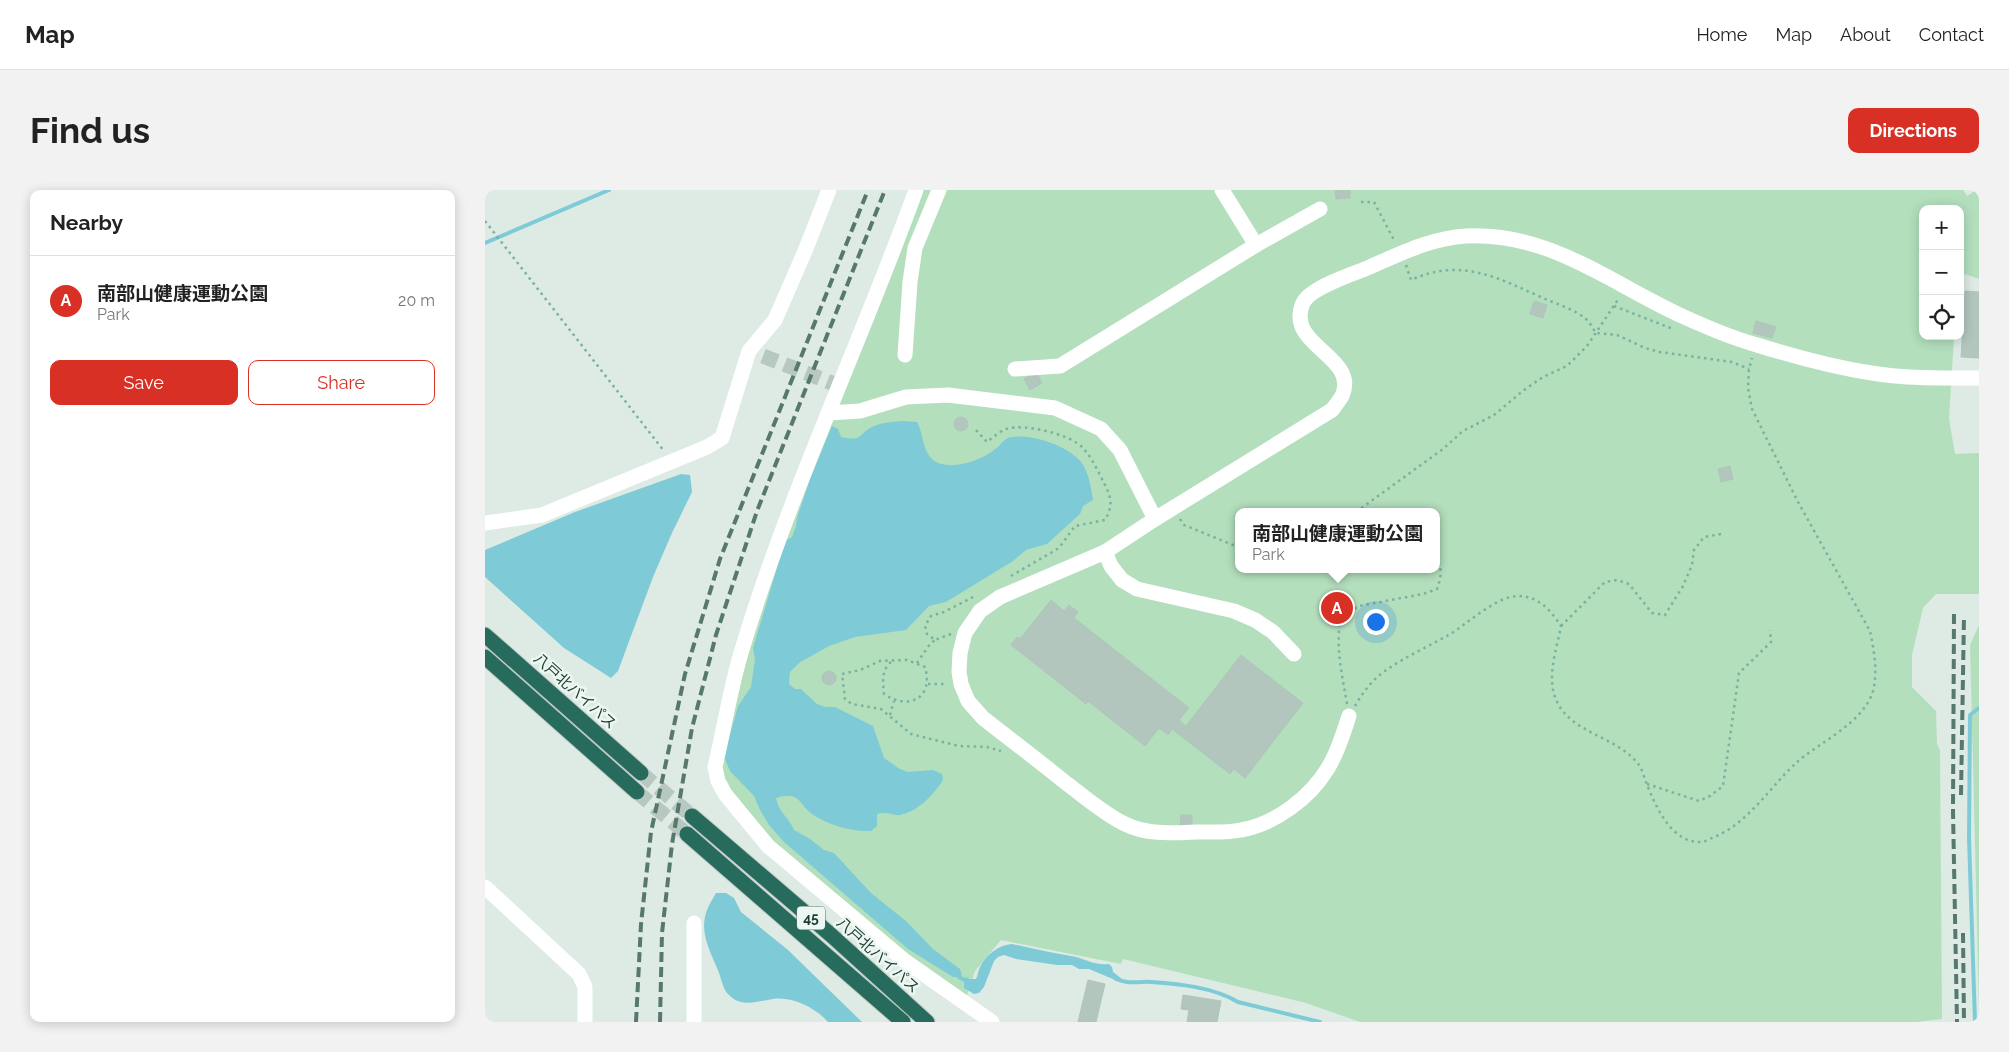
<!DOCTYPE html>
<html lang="en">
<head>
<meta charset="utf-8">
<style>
	:root { --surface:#fff; --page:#f2f2f2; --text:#222; --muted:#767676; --line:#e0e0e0; --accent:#d93025 }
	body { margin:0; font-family:Raleway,"Noto Sans JP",sans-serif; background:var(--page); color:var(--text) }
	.controls { position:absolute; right:15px; top:15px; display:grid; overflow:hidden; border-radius:10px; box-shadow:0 2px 12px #0003 }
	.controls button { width:45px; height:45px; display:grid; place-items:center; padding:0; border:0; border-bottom:1px solid var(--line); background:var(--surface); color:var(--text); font:25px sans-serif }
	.you { position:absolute; left:890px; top:431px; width:18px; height:18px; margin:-12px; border:4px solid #fff; border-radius:50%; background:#1a73e8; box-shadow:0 0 0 8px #1a73e833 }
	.badge { display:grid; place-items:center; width:32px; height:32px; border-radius:50%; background:var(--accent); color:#fff; font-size:16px; font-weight:700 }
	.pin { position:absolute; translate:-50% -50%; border:2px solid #fff; box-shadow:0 1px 5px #0006 }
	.popup { position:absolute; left:750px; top:318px; width:205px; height:65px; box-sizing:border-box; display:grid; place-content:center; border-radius:10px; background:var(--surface); filter:drop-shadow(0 1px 4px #0005); font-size:16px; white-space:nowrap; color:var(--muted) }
	.popup b { font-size:19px; color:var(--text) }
	.popup::after { content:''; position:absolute; left:50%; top:100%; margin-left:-10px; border:10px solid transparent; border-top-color:var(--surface) }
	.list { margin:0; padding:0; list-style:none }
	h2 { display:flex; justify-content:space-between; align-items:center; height:65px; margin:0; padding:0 20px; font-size:21px }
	h2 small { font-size:16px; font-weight:400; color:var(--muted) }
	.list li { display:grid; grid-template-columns:32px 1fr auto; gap:15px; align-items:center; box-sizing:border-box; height:90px; padding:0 20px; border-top:1px solid var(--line) }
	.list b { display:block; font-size:19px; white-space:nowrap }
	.list p { margin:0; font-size:16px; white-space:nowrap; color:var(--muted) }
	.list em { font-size:16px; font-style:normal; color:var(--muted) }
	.actions { display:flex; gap:10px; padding:15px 20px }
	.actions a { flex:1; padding:11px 0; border:1px solid var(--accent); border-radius:10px; text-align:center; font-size:18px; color:var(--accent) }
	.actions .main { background:var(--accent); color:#fff }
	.icon { flex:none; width:28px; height:28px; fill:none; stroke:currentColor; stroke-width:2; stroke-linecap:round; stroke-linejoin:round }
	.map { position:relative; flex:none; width:1494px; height:832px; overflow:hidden; border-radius:10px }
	header { display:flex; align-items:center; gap:30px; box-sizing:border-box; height:70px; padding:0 25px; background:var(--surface); border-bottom:1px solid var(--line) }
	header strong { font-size:24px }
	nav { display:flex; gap:28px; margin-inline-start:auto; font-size:18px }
	.intro { display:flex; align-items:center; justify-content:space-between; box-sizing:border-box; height:120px; padding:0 30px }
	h1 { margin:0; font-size:35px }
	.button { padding:12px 22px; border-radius:10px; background:var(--accent); color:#fff; font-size:18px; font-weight:700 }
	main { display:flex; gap:30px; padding:0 30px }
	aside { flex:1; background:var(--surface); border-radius:10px; box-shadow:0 2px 12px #0003 }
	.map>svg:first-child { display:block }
</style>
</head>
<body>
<header>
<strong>Map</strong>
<nav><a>Home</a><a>Map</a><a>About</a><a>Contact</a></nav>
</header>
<div class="intro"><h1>Find us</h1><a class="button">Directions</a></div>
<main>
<aside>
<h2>Nearby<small></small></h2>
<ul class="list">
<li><span class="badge">A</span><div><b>南部山健康運動公園</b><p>Park</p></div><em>20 m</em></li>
</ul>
<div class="actions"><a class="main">Save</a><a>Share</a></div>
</aside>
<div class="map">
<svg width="1494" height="832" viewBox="0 0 1494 832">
	<rect width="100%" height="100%" fill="#ddebe4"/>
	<!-- green -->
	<g fill="#b3dfbd" fill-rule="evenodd">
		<path d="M 431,0 L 1478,0 L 1482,6 L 1491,0 L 1494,0 L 1494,89 L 1480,84 L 1475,85 L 1475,19 L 1438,19 L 1438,146 L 1469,146 L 1464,229 L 1470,264 L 1494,263 L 1494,404 L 1451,404 L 1438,418 L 1427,465 L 1427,497 L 1451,521 L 1452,554 L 1455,560 L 1457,829 L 1431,832 L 875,832 L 821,813 L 638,769 L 636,774 L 516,750 L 490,781 L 479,814 L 283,656 L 233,591 L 256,464 ZM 753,322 L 951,322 L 951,379 L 753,379 Z"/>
		<polygon points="1494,435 1494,817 1485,455"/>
	</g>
	<!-- water -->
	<g fill="#7ecbd7">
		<path d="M 417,231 L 432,232 C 439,244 437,264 451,272 C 468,280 495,271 509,260 C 514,257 518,250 523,248 C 544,242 584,256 597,273 C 604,284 606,297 608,310 L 598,316 L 595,324 L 562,354 L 541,360 L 528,371 L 461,412 L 444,416 L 421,440 L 370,447 L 344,456 L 314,473 L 305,482 L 304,494 L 310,499 L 316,499 L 332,514 L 340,517 L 350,517 L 388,536 L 399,568 L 415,579 L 423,582 L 448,580 L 457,584 L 458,590 C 448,605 434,621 415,625 C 407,626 405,621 392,624 L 392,636 L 386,641 C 368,642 346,636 330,626 C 313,616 317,600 291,608 C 293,622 304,627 309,640 L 325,649 L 339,660 L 349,663 L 386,703 L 421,731 L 448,759 L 475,779 L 477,785 L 474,787 L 468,787 L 423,759 L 299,652 L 284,635 L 275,620 L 269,606 L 245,581 L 239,567 L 253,516 L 266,497 L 270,469 L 268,458 L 300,351 L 307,347 L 311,336 L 312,328 L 325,289 L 347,236 L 353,239 L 356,247 C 379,252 372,244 389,236 C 398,232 408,232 417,231 Z"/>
		<polygon points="196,284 205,285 207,302 187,343 168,387 133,481 126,488 79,458 0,387 0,360 90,322"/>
		<path d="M 231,703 L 241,703 L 249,708 L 256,722 L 303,760 L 377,832 L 343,832 C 331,818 307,806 288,809 C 272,811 256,819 242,803 C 237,797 236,786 232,778 C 224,759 214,741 222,720 C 224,714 228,709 231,703 Z"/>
		<path d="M 527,754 C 546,758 566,763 586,766 C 599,768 610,776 624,774 L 627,777 L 628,782 L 637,789 L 635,792 L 604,779 L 594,779 L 587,775 L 572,775 L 531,769 L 519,765 L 513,767 L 509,771 L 499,797 L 494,803 L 489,804 L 479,798 L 479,790 L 481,787 L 484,789 L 491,789 C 493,785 493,781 495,777 C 501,765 513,755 527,754 Z"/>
	</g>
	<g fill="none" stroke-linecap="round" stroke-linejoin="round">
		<!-- stream -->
		<g stroke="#7ecbd7" stroke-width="4">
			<polyline points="0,53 124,0"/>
			<polyline points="474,787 483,792"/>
			<path d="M 631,789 C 646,795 652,791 666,792 C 694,794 728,797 753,812 L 835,832"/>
			<polyline points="1490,832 1484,648 1485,525 1494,518"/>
		</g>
	</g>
	<!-- building -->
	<g fill="#b2c6bd" stroke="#afc5bb">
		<polygon points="850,0 865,0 865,8 851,9"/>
		<polygon points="1480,101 1494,102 1494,168 1476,167"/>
		<polygon points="1049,111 1062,115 1058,128 1045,124"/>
		<polygon points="1271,131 1291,137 1287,148 1268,143"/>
		<polygon points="551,182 557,193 545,200 539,189"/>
		<circle cx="476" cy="234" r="7"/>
		<polygon points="1245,276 1248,289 1236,292 1233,279"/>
		<polygon points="566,410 579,421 584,415 593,422 589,428 704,518 694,530 701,536 756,465 818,513 760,588 749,579 745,584 687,539 683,545 674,538 660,556 603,511 601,514 526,455 532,447 535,449"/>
		<circle cx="344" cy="488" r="7"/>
		<polygon points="696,625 707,625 707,636 695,636"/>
		<polygon points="603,790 620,794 611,832 593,832"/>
		<polygon points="698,805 736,811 732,832 702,832 704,820 696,819"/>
	</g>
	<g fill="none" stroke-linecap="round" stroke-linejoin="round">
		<!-- minor-tunnel -->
		<polyline stroke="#b7c8c0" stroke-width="15" stroke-dasharray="15 8" stroke-linecap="butt" points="278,166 347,193"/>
		<!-- highway-tunnel -->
		<g stroke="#b7c8c0" stroke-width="15" stroke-dasharray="15 8" stroke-linecap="butt">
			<polyline points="156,583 207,626"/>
			<polyline points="152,602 202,644"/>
		</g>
		<defs>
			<g id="highway">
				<polyline points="0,445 156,583"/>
				<polyline points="0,467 152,602"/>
				<polyline points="207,626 346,745 442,832"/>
				<polyline points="202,644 418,832"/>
			</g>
		</defs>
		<!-- highway casing -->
		<use href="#highway" stroke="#c0c8c6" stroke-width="17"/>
		<!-- path -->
		<g stroke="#79b29f" stroke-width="2.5" stroke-dasharray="2.5 4" stroke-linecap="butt">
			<polyline points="876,12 889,12 910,52"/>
			<polyline points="0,31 179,261"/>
			<path d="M 921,75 L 926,90 C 976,67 1013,88 1058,108 C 1072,114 1091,120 1102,130 C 1106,134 1108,139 1111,143 L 1132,145 L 1160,158 L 1175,162 L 1247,172 L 1264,179"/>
			<polyline points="1129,116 1188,139"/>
			<path d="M 491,240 L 502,252 C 508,247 514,242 521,239 C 539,233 585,244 598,258 C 606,267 611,277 616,287 C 625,305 630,312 620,330 L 590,336 L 574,358 L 526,386"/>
			<polyline points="871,322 958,259 978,241 1009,225 1039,200 1058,187 1082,176 1102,156 1134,108"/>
			<polyline points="695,329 699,335 753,357"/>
			<polyline points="795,379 801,381 802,379"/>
			<polyline points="1076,436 1120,392 1132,390 1144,394 1167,423 1180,425 1198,396 1207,375 1209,360 1219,347 1236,344"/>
			<polyline points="466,444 450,450 442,444 440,436 446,426 459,422 488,407"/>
			<path d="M 406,472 C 396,480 398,492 399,504 C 424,521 449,508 440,477 L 422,470 L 395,471 L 375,480 L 357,484 L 360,509 L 367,514 L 396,519 L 426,544 L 474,556 L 502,557 L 516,561"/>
			<polyline points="432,473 445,454 450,450"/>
			<polyline points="443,494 462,494"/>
			<path d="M 862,514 C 857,483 850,459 856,426 L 874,416 L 938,404 L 952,399 C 956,388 958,377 951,367"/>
			<path d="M 870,516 C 878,502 887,490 900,481 C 921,466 945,456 967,443 C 982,433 1009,410 1026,407 C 1050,402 1065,419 1076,436 C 1072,458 1062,485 1070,507 C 1083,544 1132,545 1154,575 C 1157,579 1159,587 1161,592 C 1170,615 1186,654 1217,652 C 1220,652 1224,649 1227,648 C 1263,634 1284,598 1311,573 C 1334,552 1378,534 1388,501 C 1393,482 1389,460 1385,441 L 1313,312 L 1267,219 L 1263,198 L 1264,179 L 1267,168"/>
			<polyline points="405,525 409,511"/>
			<polyline points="1162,594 1214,611 1225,606 1238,596 1254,483 1286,452 1285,440"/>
		</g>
		<!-- minor -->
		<g stroke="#fff" stroke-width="15">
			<path d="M 431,0 C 375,155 303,305 256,463 C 245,500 239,539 230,577 L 233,591 L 240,604 L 283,656 L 420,771 L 507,832"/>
			<polyline points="737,0 771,55"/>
			<polyline points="420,165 425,92 430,58 454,0"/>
			<polyline points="530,179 575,176 771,55 835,19"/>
			<polyline points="344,223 375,221 421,207 463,205 570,218 616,239 635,260 670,329"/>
			<polyline points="0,333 57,325 222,257 237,248 264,161 290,130 320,61 344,0"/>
			<polyline points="620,362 626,376 637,390 652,399 749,421 770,430 788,442 809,464"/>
			<path d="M 864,526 C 858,544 853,562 843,578 C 825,608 790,634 756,640 C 742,643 725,642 711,642 C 687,643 662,645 640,634 C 619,624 600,607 581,593 C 554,571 526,550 498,528 L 483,511 L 476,494 L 474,482 L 475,463 L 480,443 L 495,421 L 515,407 L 620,362 L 670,329 L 847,220 C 850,216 854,211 857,206 C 875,166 799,156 818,113 C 825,98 865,85 880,79 C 913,65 945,48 981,46 C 1065,42 1125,93 1197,126 C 1221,137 1247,148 1272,155 C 1314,168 1357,180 1401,185 C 1431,189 1463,188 1494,188"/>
			<polyline points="0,697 94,784 100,797 100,832"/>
			<polyline points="209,832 209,733"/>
		</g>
		<!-- highway -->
		<use href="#highway" stroke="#266b5b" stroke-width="15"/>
		<!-- rail -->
		<g stroke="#57786e" stroke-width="4" stroke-dasharray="10 5" stroke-linecap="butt">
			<polyline points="1469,424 1468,621 1472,832"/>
			<polyline points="1476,605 1479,425"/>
			<polyline points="1478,743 1479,832"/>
			<polyline points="151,832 156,734 166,642 200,484 235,369 383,0"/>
			<polyline points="175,832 177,743 187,654 207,538 231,445 272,321 400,0"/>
		</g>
	</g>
	<g text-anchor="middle" stroke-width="5" stroke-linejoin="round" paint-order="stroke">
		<!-- shield labels -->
		<rect fill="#edf7f2" stroke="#5b736c" stroke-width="1" x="312" y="716.5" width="28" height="23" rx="4"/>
		<g font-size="14" font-weight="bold" fill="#1d3b32">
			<text x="326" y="733">45</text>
		</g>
		<!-- street labels -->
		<g font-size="15" fill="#1d3b32" stroke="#edf7f2">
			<text transform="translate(90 501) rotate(42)" y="5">八戸北バイパス</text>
			<text transform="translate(393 765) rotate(42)" y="5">八戸北バイパス</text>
		</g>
	</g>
</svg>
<div class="controls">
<button>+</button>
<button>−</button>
<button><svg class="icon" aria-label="locate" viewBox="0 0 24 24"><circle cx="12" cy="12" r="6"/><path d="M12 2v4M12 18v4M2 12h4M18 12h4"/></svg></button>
</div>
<div class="you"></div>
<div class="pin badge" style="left:852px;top:418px">A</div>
<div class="popup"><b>南部山健康運動公園</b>Park</div>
</div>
</main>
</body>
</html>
